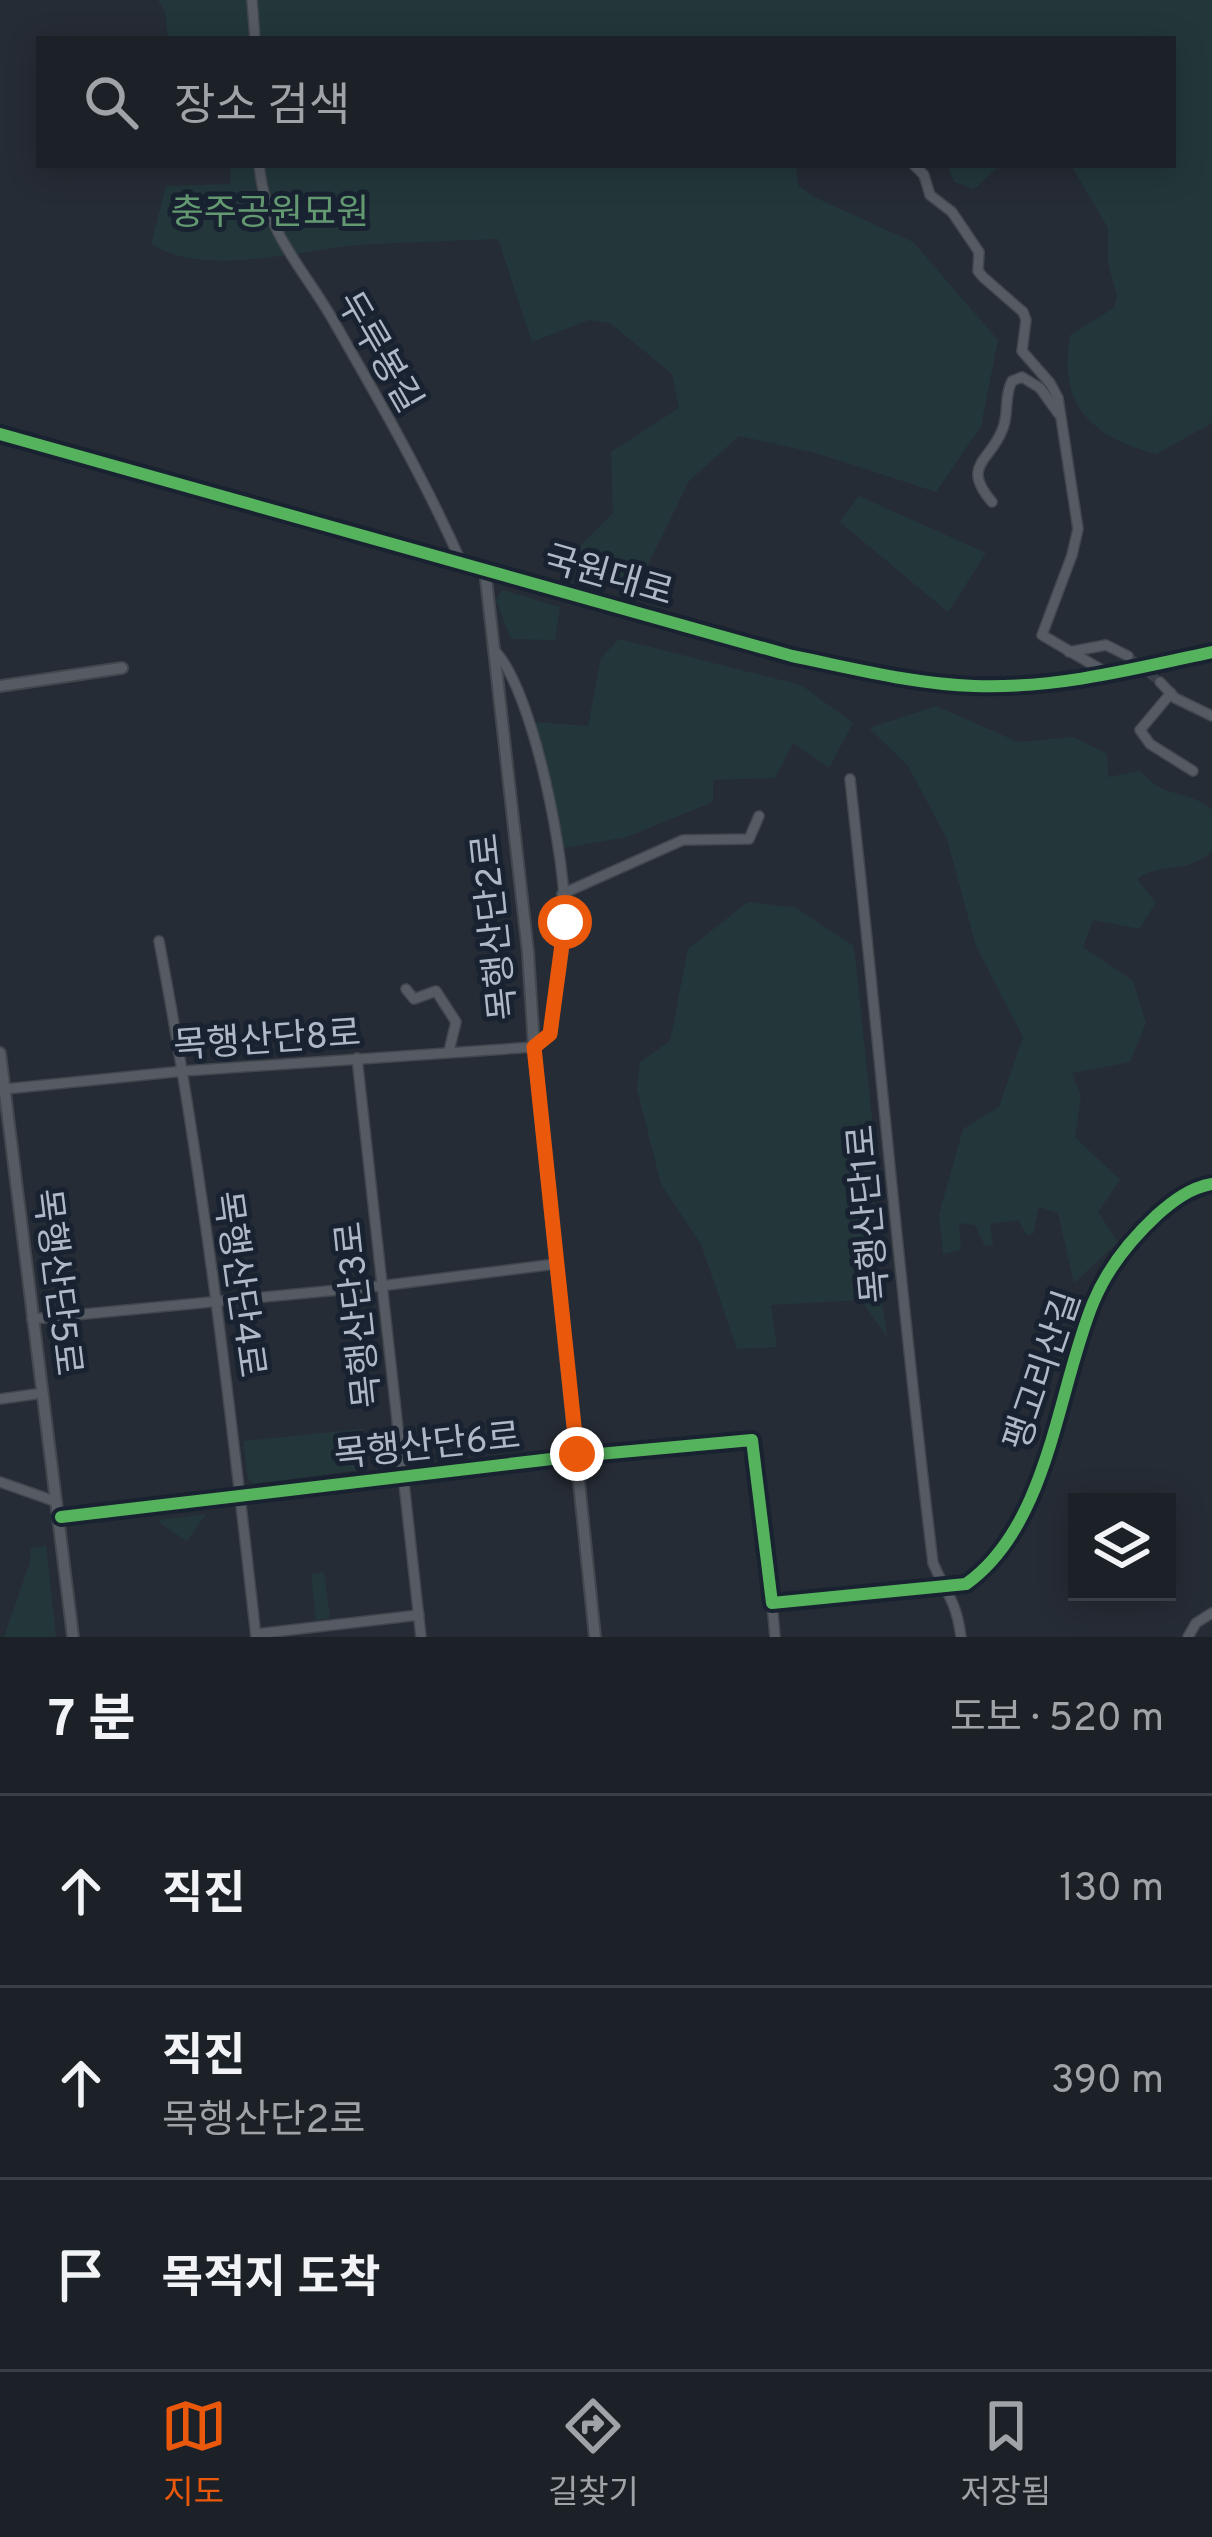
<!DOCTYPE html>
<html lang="ko">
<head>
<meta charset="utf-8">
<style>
	:root { --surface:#1c2128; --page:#252930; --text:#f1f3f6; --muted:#a0a3a8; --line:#3a3e45; --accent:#ea580c }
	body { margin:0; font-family:Overpass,"Noto Sans KR",sans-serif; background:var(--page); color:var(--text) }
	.controls { position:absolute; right:36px; bottom:36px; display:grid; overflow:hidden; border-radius:0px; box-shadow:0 6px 30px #0003 }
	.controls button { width:108px; height:108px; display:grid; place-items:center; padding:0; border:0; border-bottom:3px solid var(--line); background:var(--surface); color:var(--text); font:60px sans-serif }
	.stop { position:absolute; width:36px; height:36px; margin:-27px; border:9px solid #ea580c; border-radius:50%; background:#fff }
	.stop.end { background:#ea580c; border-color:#fff; box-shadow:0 3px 12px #0008 }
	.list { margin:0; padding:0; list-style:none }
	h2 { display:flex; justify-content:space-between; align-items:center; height:156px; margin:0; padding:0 48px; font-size:51px }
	h2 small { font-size:39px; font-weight:400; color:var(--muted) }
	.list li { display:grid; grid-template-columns:78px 1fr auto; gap:36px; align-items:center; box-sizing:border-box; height:192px; padding:0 48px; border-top:3px solid var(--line) }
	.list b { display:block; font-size:45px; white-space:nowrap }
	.list p { margin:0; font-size:39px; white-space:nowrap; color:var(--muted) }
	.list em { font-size:39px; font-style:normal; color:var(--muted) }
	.icon { flex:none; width:66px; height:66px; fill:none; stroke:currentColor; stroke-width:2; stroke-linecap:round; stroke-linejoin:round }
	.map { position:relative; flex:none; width:1212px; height:1637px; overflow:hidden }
	.search { position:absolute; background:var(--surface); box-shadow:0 6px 30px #0003; left:36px; right:36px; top:36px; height:132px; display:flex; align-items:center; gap:30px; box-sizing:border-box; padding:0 42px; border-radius:0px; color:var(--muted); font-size:45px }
	.sheet { height:732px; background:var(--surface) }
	nav { display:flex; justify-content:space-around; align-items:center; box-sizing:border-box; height:168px; border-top:3px solid var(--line); background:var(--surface); font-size:33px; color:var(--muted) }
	nav a { display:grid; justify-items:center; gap:6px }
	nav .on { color:var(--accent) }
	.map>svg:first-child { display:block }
</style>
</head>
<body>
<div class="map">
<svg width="1212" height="1637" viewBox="0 0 1212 1637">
	<rect width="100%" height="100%" fill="#262c35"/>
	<!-- green -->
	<g fill="#23373b">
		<path d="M 158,0 L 1212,0 L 1212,423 L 1156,454 C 1090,436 1058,405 1070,335 L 1114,308 L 1117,295 L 1108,264 L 1108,228 L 1071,165 L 1173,165 L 1173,39 L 168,39 L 165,11 Z"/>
		<path d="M 231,165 L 796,165 L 798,185 L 814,197 L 913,242 L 998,340 L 981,426 L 936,492 L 816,453 L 739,436 L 689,481 L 637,587 L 562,564 L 613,513 L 611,452 L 679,408 L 672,374 L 610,323 L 589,320 L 532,342 L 498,239 C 452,241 406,242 359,245 C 299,250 203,278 151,244 L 166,186 L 230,184 Z"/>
		<polygon points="947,165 1000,165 974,189 954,182"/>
		<polygon points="859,496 986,553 948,612 840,522"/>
		<polygon points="502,590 560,607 555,640 511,639 496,600"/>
		<polygon points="619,639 801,685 853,723 829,768 793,743 775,778 713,780 713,802 627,837 562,848 553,788 533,722 588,726 601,658"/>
		<path d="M 936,706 L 1018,742 L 1074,737 L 1107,754 L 1108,777 L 1140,771 C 1167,801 1182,787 1212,809 L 1212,851 C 1183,877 1167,859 1137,879 L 1156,903 L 1139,929 L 1093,920 L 1083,947 L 1133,981 L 1146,1023 L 1130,1062 L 1072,1073 L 1081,1096 L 1075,1137 L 1120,1180 L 1098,1212 L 1118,1242 L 1074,1283 L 1058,1213 L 1039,1207 L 1033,1234 L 1027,1235 L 1018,1220 L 990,1224 L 993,1245 L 985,1246 L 975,1225 L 959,1223 L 961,1250 L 943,1254 L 939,1214 L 963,1129 L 999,1107 L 1023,1037 L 976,946 L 947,839 L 908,766 L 869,728 Z"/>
		<polygon points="748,902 796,908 854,946 875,1147 860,1136 851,1192 879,1281 887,1337 861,1300 771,1305 777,1347 737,1349 701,1244 661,1184 637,1089 640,1062 670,1041 688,949"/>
		<polygon points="362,1429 366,1469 254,1484 248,1479 243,1441"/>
		<polygon points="206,1514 187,1541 160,1523 160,1520"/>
		<polygon points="46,1546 56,1637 4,1637 30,1562 31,1548"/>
		<polygon points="324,1572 330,1618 316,1620 311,1574"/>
	</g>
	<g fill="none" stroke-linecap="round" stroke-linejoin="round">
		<!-- minor-tunnel -->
		<polyline stroke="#3b414b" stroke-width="9" stroke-dasharray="9 4.5" stroke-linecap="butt" points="1128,656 1160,682"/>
		<defs>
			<g id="minor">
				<polyline points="252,0 255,39"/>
				<path d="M 259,165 C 267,237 299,261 333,320 C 379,400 425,480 462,564"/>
				<polyline points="914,165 924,175 930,195 952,212 979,252 978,271 983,277 1023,312 1026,320 1022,351 1050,383 1058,398 1078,529 1072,555 1042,635 1107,673"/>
				<path d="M 992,502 C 960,464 991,462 1003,428 C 1009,412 1004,396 1012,381 L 1022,377 L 1040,388 L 1058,413"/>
				<polyline points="1069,652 1106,645 1128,656"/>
				<polyline points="1160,682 1175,698 1212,716"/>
				<polyline points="1171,693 1140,730 1150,744 1193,771"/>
				<path d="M 850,779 C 879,1040 901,1302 933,1563 C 947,1595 956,1600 961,1637"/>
				<polyline points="562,894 683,840 749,839 759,816"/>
				<path d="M 159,941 C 203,1172 230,1404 256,1637"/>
				<polyline points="406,989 414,999 436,991 456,1022 449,1051"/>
				<polyline points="357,1058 421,1637"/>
				<path d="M 5,1089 L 184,1071 L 534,1047 L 550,1034 C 555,998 564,960 565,924 C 567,865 534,692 495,651"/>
				<polyline points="32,1319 380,1286 556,1264"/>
				<polyline points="0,1399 43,1393"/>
				<polyline points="0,1482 57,1502"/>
				<path d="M 61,1517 L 577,1456 L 752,1440 L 772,1603 L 966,1584 C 1049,1525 1057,1391 1093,1303 C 1107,1269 1130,1240 1157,1215 C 1174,1200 1190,1188 1212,1184"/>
				<polyline points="772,1603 775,1637"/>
				<polyline points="256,1634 419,1615"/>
				<polyline points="1188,1637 1196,1623 1212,1613"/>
			</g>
			<g id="tertiary">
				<path d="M 0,434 L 792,656 C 852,668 913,684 974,686 C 1055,689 1134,669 1212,652"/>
				<polyline points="485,570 528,952 534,1047 595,1637"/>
				<polyline points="0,686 122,668"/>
				<polyline points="0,1053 73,1637"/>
			</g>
		</defs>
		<!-- minor casing -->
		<use href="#minor" stroke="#42474e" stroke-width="12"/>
		<!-- tertiary casing -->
		<use href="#tertiary" stroke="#42474e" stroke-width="14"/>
		<!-- minor -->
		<use href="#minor" stroke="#565b63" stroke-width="9"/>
		<!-- tertiary -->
		<use href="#tertiary" stroke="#565b63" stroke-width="10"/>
		<defs>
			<g id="cycleway">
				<path d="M 0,434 L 792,656 C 852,668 913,684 974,686 C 1055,689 1134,669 1212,652"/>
				<path d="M 61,1517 L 577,1456 L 752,1440 L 772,1603 L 966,1584 C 1049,1525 1057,1391 1093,1303 C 1107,1269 1130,1240 1157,1215 C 1174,1200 1190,1188 1212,1184"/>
			</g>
		</defs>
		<!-- cycleway casing -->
		<use href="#cycleway" stroke="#192230" stroke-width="20"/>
		<!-- cycleway -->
		<use href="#cycleway" stroke="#56b35d" stroke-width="12"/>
	</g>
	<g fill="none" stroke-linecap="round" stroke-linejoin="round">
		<!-- route -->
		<polyline stroke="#ea580c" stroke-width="15" points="565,922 550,1034 534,1047 577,1454"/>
	</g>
	<g text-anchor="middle" stroke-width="10" stroke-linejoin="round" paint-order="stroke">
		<!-- park labels -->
		<g font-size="36" fill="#649a72" stroke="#192230">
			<text x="270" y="224">충주공원묘원</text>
		</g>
		<!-- street labels -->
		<g font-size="36" fill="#afb8c7" stroke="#192230">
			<text transform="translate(381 351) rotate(60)" y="13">두루봉길</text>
			<text transform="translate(609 574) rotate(16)" y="13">국원대로</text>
			<text transform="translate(493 927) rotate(-96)" y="13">목행산단2로</text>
			<text transform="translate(267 1038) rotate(-4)" y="13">목행산단8로</text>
			<text transform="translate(867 1214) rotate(-95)" y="13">목행산단1로</text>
			<text transform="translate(59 1282) rotate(83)" y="13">목행산단5로</text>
			<text transform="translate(241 1284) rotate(82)" y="13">목행산단4로</text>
			<text transform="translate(357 1315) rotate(-96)" y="13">목행산단3로</text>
			<text transform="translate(1041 1370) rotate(-71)" y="13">팽고리산길</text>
			<text transform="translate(427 1444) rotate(-6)" y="13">목행산단6로</text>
		</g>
	</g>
</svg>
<div class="controls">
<button><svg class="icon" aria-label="layers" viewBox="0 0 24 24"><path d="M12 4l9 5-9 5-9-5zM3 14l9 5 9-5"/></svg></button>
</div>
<div class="stop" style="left:565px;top:922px"></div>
<div class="stop end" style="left:577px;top:1454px"></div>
<div class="search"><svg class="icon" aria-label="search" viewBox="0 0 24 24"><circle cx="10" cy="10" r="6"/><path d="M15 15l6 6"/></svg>장소 검색</div>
</div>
<section class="sheet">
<h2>7 분<small>도보 · 520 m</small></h2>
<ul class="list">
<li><svg class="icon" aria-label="ahead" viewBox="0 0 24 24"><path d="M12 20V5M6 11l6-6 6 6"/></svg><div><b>직진</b></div><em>130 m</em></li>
<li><svg class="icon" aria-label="ahead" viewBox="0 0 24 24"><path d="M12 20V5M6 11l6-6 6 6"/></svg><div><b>직진</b><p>목행산단2로</p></div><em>390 m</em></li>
<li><svg class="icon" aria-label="arrive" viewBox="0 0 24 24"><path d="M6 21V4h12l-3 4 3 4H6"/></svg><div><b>목적지 도착</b></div></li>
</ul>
</section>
<nav>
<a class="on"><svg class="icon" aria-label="map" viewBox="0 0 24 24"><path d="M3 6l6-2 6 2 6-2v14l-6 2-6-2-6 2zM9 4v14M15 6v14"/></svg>지도</a>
<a><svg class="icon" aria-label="directions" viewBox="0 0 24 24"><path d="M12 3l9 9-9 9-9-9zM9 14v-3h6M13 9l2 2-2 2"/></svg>길찾기</a>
<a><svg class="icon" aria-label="saved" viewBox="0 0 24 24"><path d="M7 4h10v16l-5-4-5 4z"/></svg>저장됨</a>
</nav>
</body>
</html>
